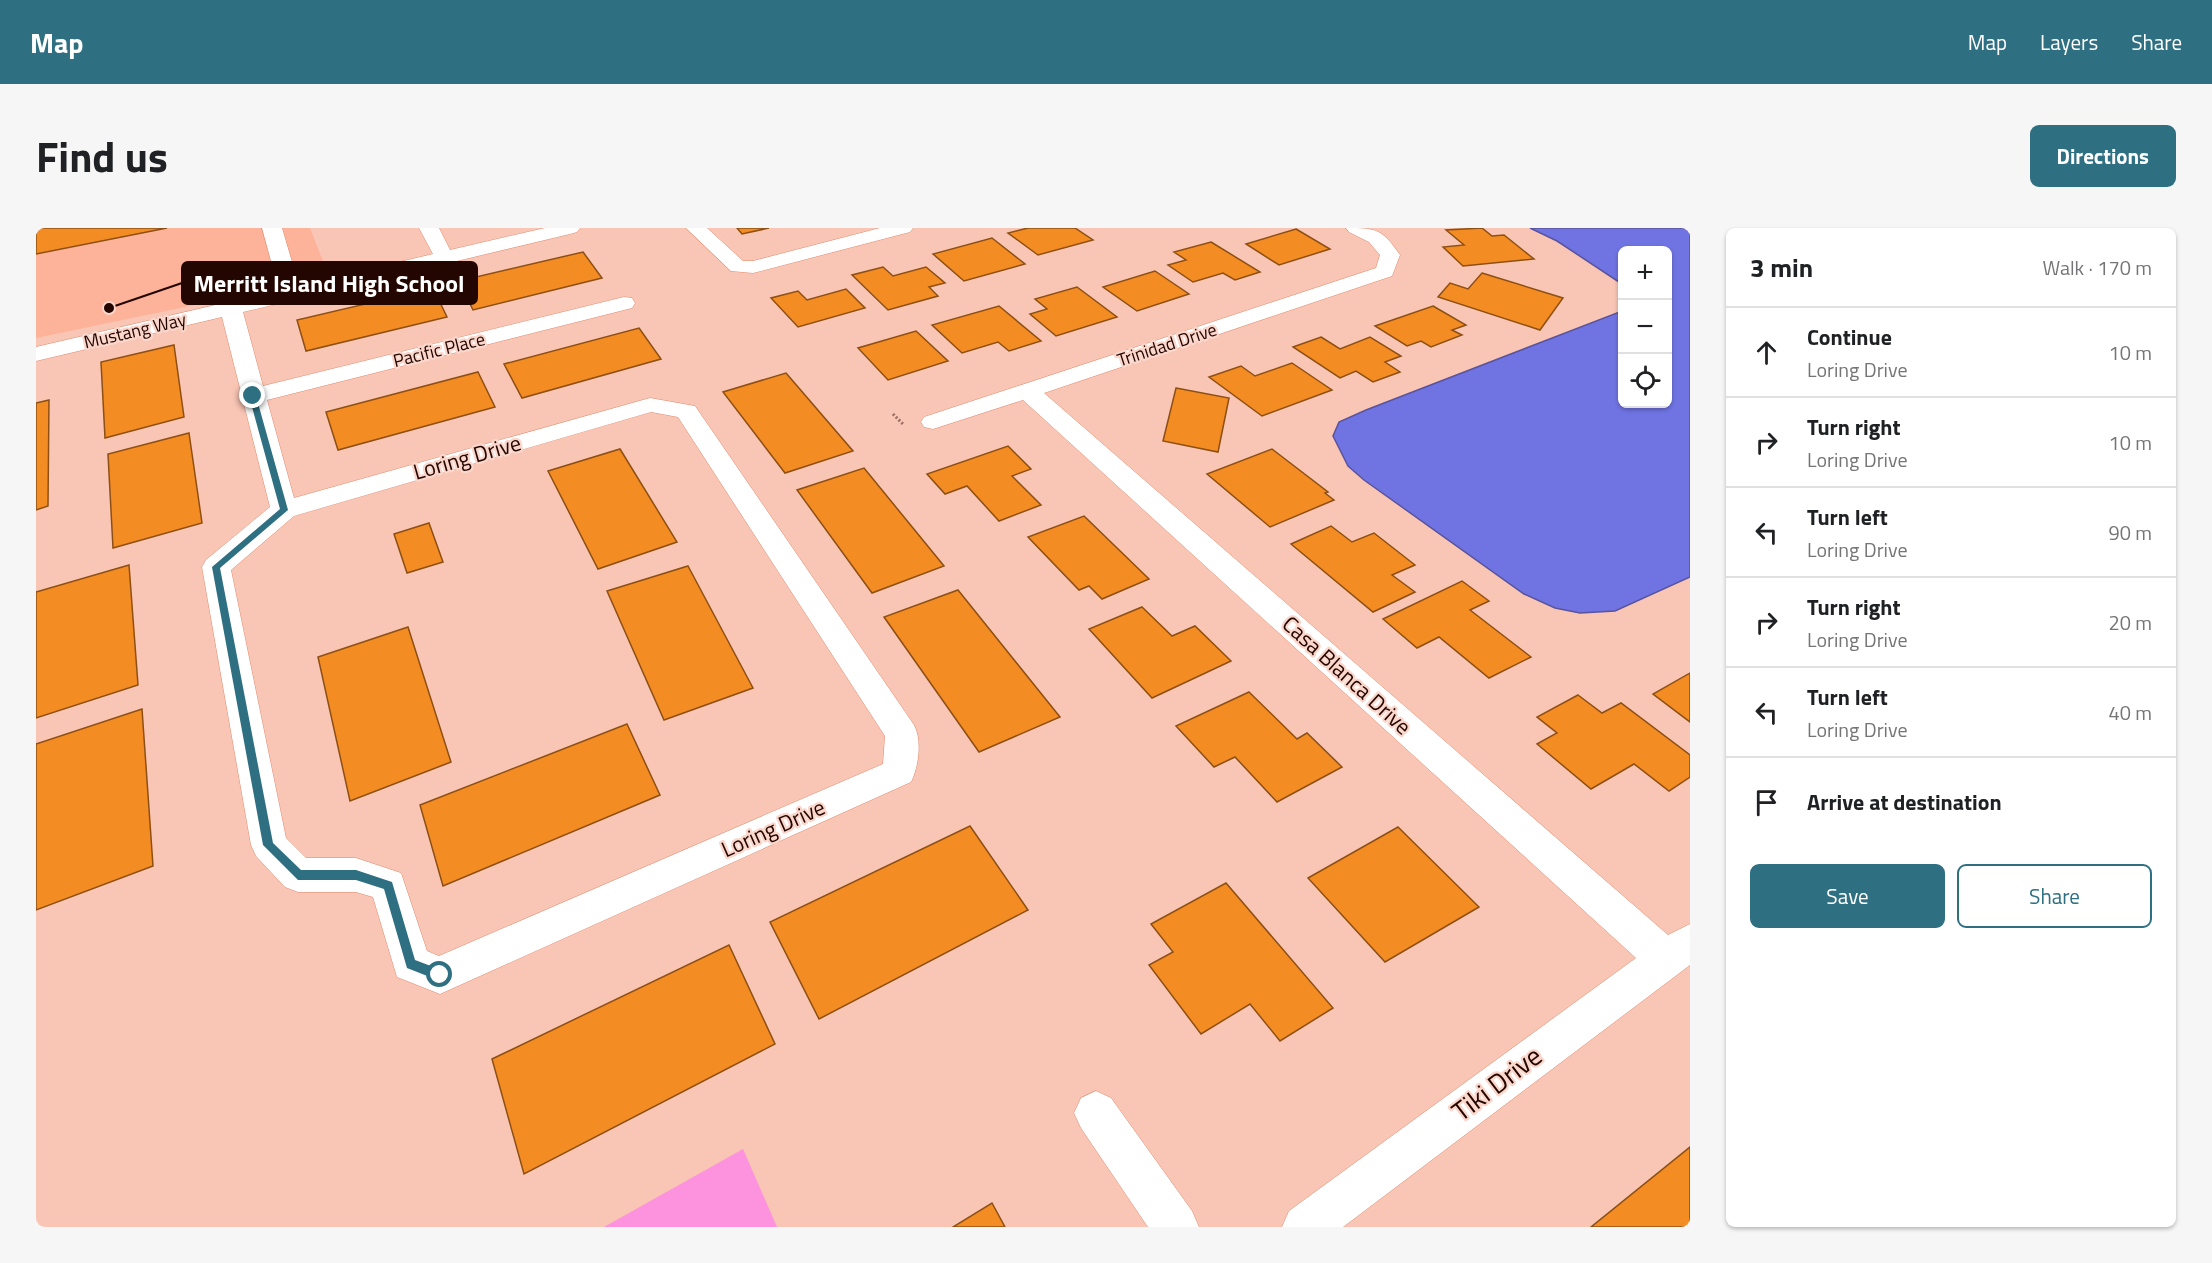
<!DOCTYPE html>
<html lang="en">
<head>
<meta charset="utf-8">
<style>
	:root { --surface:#fff; --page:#f6f6f6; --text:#202124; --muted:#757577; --line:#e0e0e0; --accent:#2e7082 }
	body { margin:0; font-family:"Titillium Web",sans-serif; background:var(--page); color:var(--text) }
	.controls { position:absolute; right:18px; top:18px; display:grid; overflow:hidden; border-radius:9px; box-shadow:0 2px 4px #0004 }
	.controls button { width:54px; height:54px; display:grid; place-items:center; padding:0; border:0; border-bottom:2px solid var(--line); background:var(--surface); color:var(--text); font:30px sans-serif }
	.stop { position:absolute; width:18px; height:18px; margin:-14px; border:4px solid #2e7082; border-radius:50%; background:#fff }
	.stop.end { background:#2e7082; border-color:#fff; box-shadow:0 2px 6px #0008 }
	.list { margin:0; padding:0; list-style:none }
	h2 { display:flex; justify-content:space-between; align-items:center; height:78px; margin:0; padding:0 24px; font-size:26px }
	h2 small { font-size:20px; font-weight:400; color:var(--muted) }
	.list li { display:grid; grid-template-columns:39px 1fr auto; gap:18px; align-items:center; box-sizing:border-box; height:90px; padding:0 24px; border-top:2px solid var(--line) }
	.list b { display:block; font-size:22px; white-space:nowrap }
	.list p { margin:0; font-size:20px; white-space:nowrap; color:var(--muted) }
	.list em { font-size:20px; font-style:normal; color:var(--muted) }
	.actions { display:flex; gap:12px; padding:18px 24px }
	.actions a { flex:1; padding:14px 0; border:2px solid var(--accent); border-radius:9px; text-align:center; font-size:21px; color:var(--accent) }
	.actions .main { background:var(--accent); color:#fff }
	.icon { flex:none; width:33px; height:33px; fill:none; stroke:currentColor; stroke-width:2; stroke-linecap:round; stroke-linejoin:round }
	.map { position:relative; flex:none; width:1654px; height:999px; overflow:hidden; border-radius:9px }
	header { display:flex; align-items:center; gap:36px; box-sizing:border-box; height:84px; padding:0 30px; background:var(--accent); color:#fff }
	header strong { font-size:28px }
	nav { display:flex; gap:33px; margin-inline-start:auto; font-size:21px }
	.intro { display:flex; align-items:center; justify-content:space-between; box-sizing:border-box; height:144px; padding:0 36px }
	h1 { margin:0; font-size:42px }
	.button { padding:15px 27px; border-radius:9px; background:var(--accent); color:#fff; font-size:21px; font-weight:700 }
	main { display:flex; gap:36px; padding:0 36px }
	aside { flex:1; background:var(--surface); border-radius:9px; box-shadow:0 2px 4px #0004 }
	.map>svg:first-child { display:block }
</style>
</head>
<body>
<header>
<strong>Map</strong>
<nav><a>Map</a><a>Layers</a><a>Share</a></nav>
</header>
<div class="intro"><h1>Find us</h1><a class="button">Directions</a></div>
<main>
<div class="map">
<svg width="1654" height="999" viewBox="0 0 1654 999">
	<rect width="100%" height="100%" fill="#f9c5b4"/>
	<!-- built -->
	<polygon fill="#fdb29a" points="0,0 274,0 293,49 0,110"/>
	<!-- green -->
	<polygon fill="#fd92de" points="707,921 741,999 568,999"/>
	<!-- water -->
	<polygon fill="#7074e2" stroke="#59539e" stroke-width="1.5" points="1494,0 1654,0 1654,349 1579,383 1544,385 1519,380 1488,366 1328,252 1312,238 1297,208 1303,194 1330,182 1586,83 1586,176 1632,176 1632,22 1586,22 1586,56 1521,13"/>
	<!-- building -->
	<g fill="#f48c24" stroke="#8d4f13" stroke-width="1.5">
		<polygon points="0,0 131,0 0,26"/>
		<polygon points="701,0 733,0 706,6"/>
		<polygon points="992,0 1039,0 1057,12 1002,27 972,5"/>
		<polygon points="1446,0 1456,8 1468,7 1498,31 1427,38 1407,19 1428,17 1410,2"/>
		<polygon points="1260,1 1294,21 1243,37 1210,16"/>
		<polygon points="956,10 989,36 928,53 897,26"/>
		<polygon points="1175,14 1224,44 1199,52 1187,45 1157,54 1132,37 1150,32 1138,24"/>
		<polygon points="547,24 566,50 437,82 423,53"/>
		<polygon points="847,39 857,48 890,39 909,55 893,59 902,68 852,82 816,47"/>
		<polygon points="1119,43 1153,66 1101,83 1067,59"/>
		<polygon points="1446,45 1527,70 1504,102 1402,69 1414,55 1432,61"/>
		<polygon points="1041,59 1081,89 1020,108 994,86 1011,81 999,71"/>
		<polygon points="397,60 411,89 270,123 261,92"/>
		<polygon points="810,61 829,80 762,99 735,70 762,63 771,72"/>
		<polygon points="963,78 1005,113 973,123 962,114 926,125 896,97"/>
		<polygon points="1397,78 1430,97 1416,102 1426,107 1395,119 1385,113 1371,118 1339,98"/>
		<polygon points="603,100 625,131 486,170 468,136"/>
		<polygon points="880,103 912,133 852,152 822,120"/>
		<polygon points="1285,109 1304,121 1334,109 1365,128 1349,134 1364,144 1337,154 1320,143 1304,150 1257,119"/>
		<polygon points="138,117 148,189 69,210 65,134"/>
		<polygon points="1256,135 1296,162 1226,188 1173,149 1205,138 1219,148"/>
		<polygon points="442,144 459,179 302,222 290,184"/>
		<polygon points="750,145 817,223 749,245 687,164"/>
		<polygon points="1140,160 1193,170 1182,224 1127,213"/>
		<polygon points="13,172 12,278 0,282 0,175"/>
		<polygon points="153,205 166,295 77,320 72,226"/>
		<polygon points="972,218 995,241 976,248 1005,277 963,293 931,258 909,266 891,246"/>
		<polygon points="584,221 641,314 562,341 512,243"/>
		<polygon points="1236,221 1292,264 1289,265 1298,272 1234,299 1171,246"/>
		<polygon points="828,240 908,338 836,365 761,262"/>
		<polygon points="1048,288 1113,351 1066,371 1053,358 1043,362 992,309"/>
		<polygon points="393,295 407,334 371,345 358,306"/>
		<polygon points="1295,298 1316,314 1338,305 1379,337 1356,347 1379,364 1337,384 1255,316"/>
		<polygon points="93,337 102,457 0,490 0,364"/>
		<polygon points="652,338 717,460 628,492 571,363"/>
		<polygon points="1426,353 1453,373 1434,382 1495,429 1453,450 1403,409 1381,420 1347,391"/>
		<polygon points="922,362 1024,489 943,524 848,389"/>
		<polygon points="1106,379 1136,408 1159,398 1195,433 1116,470 1053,401"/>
		<polygon points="372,399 415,534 314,573 282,429"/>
		<polygon points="1654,445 1654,494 1617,466"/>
		<polygon points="1213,464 1261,511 1271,505 1306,539 1241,574 1199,529 1178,539 1140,498"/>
		<polygon points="1542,467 1566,485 1585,475 1654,527 1654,549 1633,563 1598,536 1555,561 1501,516 1521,505 1501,489"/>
		<polygon points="106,481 117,638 0,682 0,516"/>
		<polygon points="591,496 624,567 407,658 384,577"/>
		<polygon points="934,598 992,682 783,791 734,694"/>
		<polygon points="1362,599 1443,679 1349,734 1272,650"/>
		<polygon points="1190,655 1297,780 1244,813 1214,776 1165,806 1113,737 1137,724 1115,696"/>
		<polygon points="693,717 739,816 488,946 456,831"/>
		<polygon points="1654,919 1654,999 1555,999"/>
		<polygon points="956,975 969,999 917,999"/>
	</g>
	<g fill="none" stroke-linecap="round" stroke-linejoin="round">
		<defs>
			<g id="minor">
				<path d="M 226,0 L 246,0 L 263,58 L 397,26 L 383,0 L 403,0 L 414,22 L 509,0 L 544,0 L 541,4 L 534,6 L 207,84 L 227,158 L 588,69 L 596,70 L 599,75 L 596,80 L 231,172 L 258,270 L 614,170 L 659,178 L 878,497 C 886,512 883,538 875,554 L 404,766 L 361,749 L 337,669 L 320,664 L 262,664 L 249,659 L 220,628 L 215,617 L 166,339 L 170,332 L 234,279 L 186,89 L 0,133 L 0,119 L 243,62 ZM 615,184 L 642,189 L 849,508 L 847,536 L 403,728 L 391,723 L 365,645 L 320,630 L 270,630 L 250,610 L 195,342 L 258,288 Z"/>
				<polygon points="650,0 671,0 707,33 717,33 844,0 877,0 874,4 717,45 695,43"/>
				<path d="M 1310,0 C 1341,0 1346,1 1364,27 L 1356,48 L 1008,165 L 1632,707 L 1654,696 L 1654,737 L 1307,999 L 1246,999 L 1253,983 L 1600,730 L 987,172 L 897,201 L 888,199 L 885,194 L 888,189 L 1340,40 L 1344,27 L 1333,14 L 1313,4 Z"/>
				<polygon points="1060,863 1075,870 1156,983 1163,999 1112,999 1045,900 1038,885 1045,870"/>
			</g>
		</defs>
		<!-- minor casing -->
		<use href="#minor" stroke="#de8c71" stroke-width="1"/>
		<!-- path -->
		<polyline stroke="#986e62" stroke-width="3" stroke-dasharray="2 2" stroke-linecap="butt" points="857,186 867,196"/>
		<!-- minor -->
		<use href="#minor" fill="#fff" fill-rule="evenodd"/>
	</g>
	<!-- route -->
	<polygon fill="#2e7082" points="217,166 220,168 252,282 184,340 237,615 265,642 320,642 356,654 379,732 408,743 410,747 404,753 371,740 348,661 320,652 262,652 227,617 176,339 244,281 213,168"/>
	<g text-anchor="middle" stroke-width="4.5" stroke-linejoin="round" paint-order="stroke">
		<!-- far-street labels -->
		<g font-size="18" fill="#230600" stroke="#fad6cb">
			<text transform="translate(99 103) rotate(-13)" y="6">Mustang Way</text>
			<text transform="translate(1131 117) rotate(-18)" y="6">Trinidad Drive</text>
			<text transform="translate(403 122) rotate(-14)" y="6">Pacific Place</text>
		</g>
		<!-- street labels -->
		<g font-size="22" fill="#230600" stroke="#fad6cb">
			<text transform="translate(431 229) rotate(-16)" y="8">Loring Drive</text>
			<text transform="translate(1311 447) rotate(42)" y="8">Casa Blanca Drive</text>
			<text transform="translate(737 600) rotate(-24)" y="8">Loring Drive</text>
		</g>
		<!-- near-street labels -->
		<g font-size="27" fill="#230600" stroke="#fad6cb">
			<text transform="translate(1461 856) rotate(-37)" y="9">Tiki Drive</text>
		</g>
	</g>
	<!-- callouts -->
	<path fill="none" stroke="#230600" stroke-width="2" d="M73 80L146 55"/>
	<circle fill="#230600" stroke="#fad6cb" stroke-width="2" cx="73" cy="80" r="6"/>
	<rect fill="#230600" stroke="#230600" stroke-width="2" x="146" y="34" width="295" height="42" rx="6"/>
	<g font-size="24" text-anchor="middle" font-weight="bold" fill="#fff">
		<text x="293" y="64">Merritt Island High School</text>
	</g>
</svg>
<div class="controls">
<button>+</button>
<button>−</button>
<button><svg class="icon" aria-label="locate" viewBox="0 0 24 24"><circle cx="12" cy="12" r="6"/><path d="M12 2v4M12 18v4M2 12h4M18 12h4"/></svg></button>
</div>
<div class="stop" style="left:404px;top:747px"></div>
<div class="stop end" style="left:217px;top:168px"></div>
</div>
<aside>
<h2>3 min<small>Walk · 170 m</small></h2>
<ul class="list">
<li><svg class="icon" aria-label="ahead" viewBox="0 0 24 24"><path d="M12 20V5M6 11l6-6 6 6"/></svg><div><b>Continue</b><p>Loring Drive</p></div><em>10 m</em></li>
<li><svg class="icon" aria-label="right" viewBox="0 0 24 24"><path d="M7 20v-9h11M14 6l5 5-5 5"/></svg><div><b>Turn right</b><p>Loring Drive</p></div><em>10 m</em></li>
<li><svg class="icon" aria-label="left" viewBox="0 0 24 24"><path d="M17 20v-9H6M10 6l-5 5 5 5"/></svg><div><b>Turn left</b><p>Loring Drive</p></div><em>90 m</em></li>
<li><svg class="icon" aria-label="right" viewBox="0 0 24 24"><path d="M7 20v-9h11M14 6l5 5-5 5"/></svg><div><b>Turn right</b><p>Loring Drive</p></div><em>20 m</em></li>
<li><svg class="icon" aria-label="left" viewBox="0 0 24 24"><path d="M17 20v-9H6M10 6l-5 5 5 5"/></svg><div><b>Turn left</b><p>Loring Drive</p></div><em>40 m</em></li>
<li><svg class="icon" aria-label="arrive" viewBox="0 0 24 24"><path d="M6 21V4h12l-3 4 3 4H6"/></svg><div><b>Arrive at destination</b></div></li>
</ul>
<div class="actions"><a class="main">Save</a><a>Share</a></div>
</aside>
</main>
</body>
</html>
